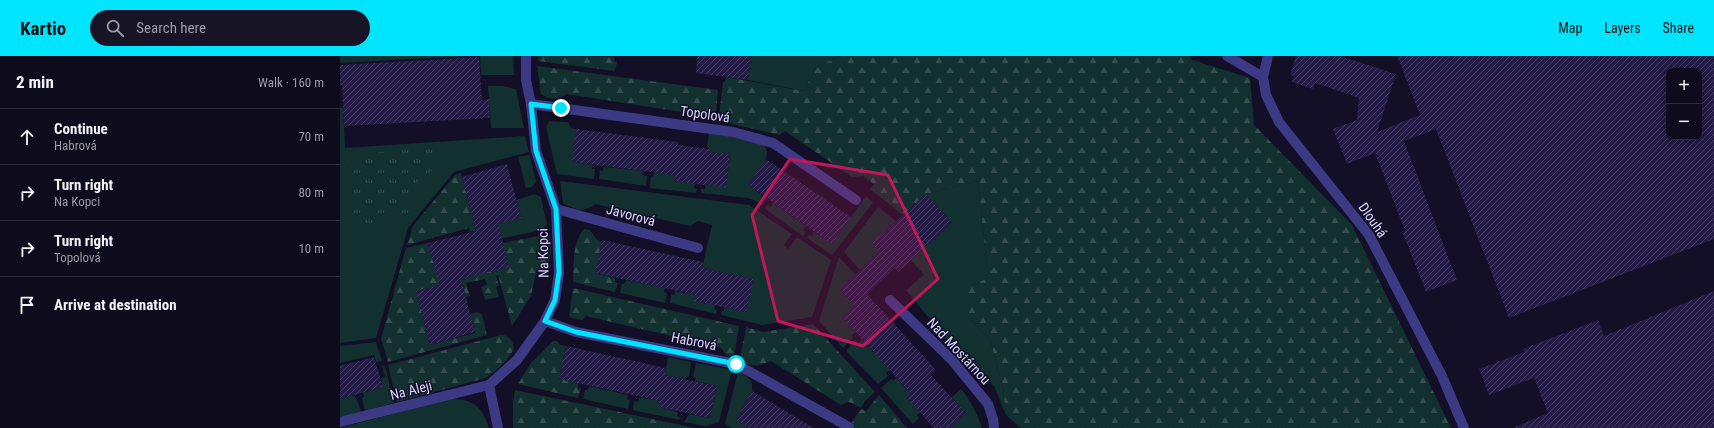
<!DOCTYPE html>
<html lang="en">
<head>
<meta charset="utf-8">
<style>
	:root { --surface:#0e0b1c; --page:#171425; --text:#f1f3f6; --muted:#9b9ba3; --line:#2e2b3b; --accent:#00e5ff }
	body { margin:0; font-family:"Roboto Condensed",sans-serif; background:var(--page); color:var(--text) }
	.controls { position:absolute; right:12px; top:12px; display:grid; overflow:hidden; border-radius:8px; box-shadow:0 2px 10px #0003 }
	.controls button { width:36px; height:36px; display:grid; place-items:center; padding:0; border:0; border-bottom:1px solid var(--line); background:var(--surface); color:var(--text); font:20px sans-serif }
	.stop { position:absolute; width:12px; height:12px; margin:-9px; border:3px solid #00e5ff; border-radius:50%; background:#fff }
	.stop.end { background:#00e5ff; border-color:#fff; box-shadow:0 1px 4px #0008 }
	.list { margin:0; padding:0; list-style:none }
	h2 { display:flex; justify-content:space-between; align-items:center; height:52px; margin:0; padding:0 16px; font-size:17px }
	h2 small { font-size:13px; font-weight:400; color:var(--muted) }
	.list li { display:grid; grid-template-columns:26px 1fr auto; gap:12px; align-items:center; box-sizing:border-box; height:56px; padding:0 16px; border-top:1px solid var(--line) }
	.list b { display:block; font-size:15px; white-space:nowrap }
	.list p { margin:0; font-size:13px; white-space:nowrap; color:var(--muted) }
	.list em { font-size:13px; font-style:normal; color:var(--muted) }
	.icon { flex:none; width:22px; height:22px; fill:none; stroke:currentColor; stroke-width:2; stroke-linecap:round; stroke-linejoin:round }
	.map { position:relative; flex:none; width:1374px; height:372px; overflow:hidden }
	header { display:flex; align-items:center; gap:24px; box-sizing:border-box; height:56px; padding:0 20px; background:var(--accent); color:#111 }
	header strong { font-size:19px }
	nav { display:flex; gap:22px; margin-inline-start:auto; font-size:14px }
	.search { width:280px; height:36px; background:var(--page); display:flex; align-items:center; gap:10px; box-sizing:border-box; padding:0 14px; border-radius:22px; color:var(--muted); font-size:15px }
	main { display:flex }
	aside { flex:1; background:var(--surface) }
	.map>svg:first-child { display:block }
</style>
</head>
<body>
<header>
<strong>Kartio</strong>
<div class="search"><svg class="icon" aria-label="search" viewBox="0 0 24 24"><circle cx="10" cy="10" r="6"/><path d="M15 15l6 6"/></svg>Search here</div>
<nav><a>Map</a><a>Layers</a><a>Share</a></nav>
</header>
<main>
<aside>
<h2>2 min<small>Walk · 160 m</small></h2>
<ul class="list">
<li><svg class="icon" aria-label="ahead" viewBox="0 0 24 24"><path d="M12 20V5M6 11l6-6 6 6"/></svg><div><b>Continue</b><p>Habrová</p></div><em>70 m</em></li>
<li><svg class="icon" aria-label="right" viewBox="0 0 24 24"><path d="M7 20v-9h11M14 6l5 5-5 5"/></svg><div><b>Turn right</b><p>Na Kopci</p></div><em>80 m</em></li>
<li><svg class="icon" aria-label="right" viewBox="0 0 24 24"><path d="M7 20v-9h11M14 6l5 5-5 5"/></svg><div><b>Turn right</b><p>Topolová</p></div><em>10 m</em></li>
<li><svg class="icon" aria-label="arrive" viewBox="0 0 24 24"><path d="M6 21V4h12l-3 4 3 4H6"/></svg><div><b>Arrive at destination</b></div></li>
</ul>
</aside>
<div class="map">
<svg width="1374" height="372" viewBox="0 0 1374 372">
	<defs>
		<pattern id="forest-firs" width="22" height="20" patternUnits="userSpaceOnUse"><rect width="22" height="20" fill="#12302f"/><path d="M5 1l3.5 6h-7zM16 11l3.5 6h-7z" fill="#344d4e"/></pattern>
		<pattern id="park-tufts" width="24" height="20" patternUnits="userSpaceOnUse"><rect width="24" height="20" fill="#12302f"/><path d="M3 7l-1-3M5 7V3M7 7l1-3M15 17l-1-3M17 17v-4M19 17l1-3" fill="none" stroke="#344d4e"/></pattern>
		<pattern id="building-hatch" width="6" height="6" patternUnits="userSpaceOnUse"><rect width="6" height="6" fill="#241b47"/><path d="M-1 1l2-2M0 6l6-6M5 7l2-2" fill="none" stroke="#433b63"/></pattern>
	</defs>
	<rect width="100%" height="100%" fill="#130f26"/>
	<!-- grass -->
	<g fill="#12302f">
		<polygon points="0,0 130,0 0,7"/>
		<polygon points="140,0 173,0 174,19 141,19"/>
		<polygon points="411,0 501,0 476,11 464,35 408,24"/>
		<polygon points="148,30 163,30 176,33 184,72 151,72"/>
		<polygon points="0,52 3,52 5,92 185,80 189,96 114,116 68,172 36,282 0,287"/>
		<polygon points="209,65 228,66 231,72 236,73 233,106 253,109 252,113 255,113 254,123 217,118 206,71"/>
		<path d="M 369,76 L 422,87 C 436,100 416,118 408,129 L 424,141 L 422,145 L 424,147 L 422,151 L 414,144 L 408,142 L 361,137 L 361,133 L 365,133 L 365,129 L 386,131 L 390,99 L 369,96 L 369,92 L 367,92 Z"/>
		<polygon points="190,99 196,126 192,131 186,132 178,101"/>
		<polygon points="264,111 303,115 302,119 307,120 306,130 259,123 260,114 263,115"/>
		<polygon points="314,116 335,119 334,125 355,127 354,132 357,133 356,137 310,132 311,120 313,121"/>
		<path d="M 220,125 L 409,149 L 452,178 L 444,189 L 448,193 L 457,181 L 491,204 L 472,261 L 422,269 L 381,259 L 382,255 L 384,255 L 384,251 L 406,256 L 413,223 L 362,212 L 372,169 L 358,165 L 350,170 L 255,148 C 244,157 235,154 223,147 Z"/>
		<polygon points="638,125 648,222 632,229 629,262 650,284 663,331 666,359 654,330 639,314 614,293 566,234 584,219 571,204 612,167 586,138"/>
		<polygon points="195,138 201,141 207,169 202,174 160,183 152,169 181,162 176,144"/>
		<polygon points="526,140 533,147 492,199 467,182 469,179 472,180 474,176 492,188"/>
		<polygon points="433,147 466,170 463,174 465,176 463,180 425,153 427,149 431,151"/>
		<polygon points="538,151 556,165 532,187 539,196 520,214 504,196"/>
		<polygon points="499,201 516,219 499,233 514,250 502,261 515,276 512,279 513,281 503,292 479,265"/>
		<polygon points="286,224 325,232 324,236 327,237 325,247 280,237 282,228 284,228"/>
		<polygon points="335,235 356,239 375,249 374,253 377,254 376,258 330,247 331,238 334,239"/>
		<polygon points="515,284 518,288 522,284 550,314 546,317 548,320 538,328 506,295"/>
		<polygon points="36,286 42,305 36,306 34,299 0,307 0,290"/>
		<polygon points="328,301 351,306 349,321 346,320 345,323 325,319"/>
		<polygon points="356,307 392,314 379,366 365,370 344,366 349,358 370,362 377,330 355,325 356,322 353,321"/>
		<polygon points="42,309 45,310 54,347 25,355 22,342 24,341 23,337 43,331 41,322 45,321"/>
		<polygon points="398,316 405,319 412,326 412,335 396,364 409,372 392,372 385,368"/>
		<polygon points="556,322 571,338 567,342 580,356 577,359 579,362 573,368 541,332 551,323 553,325"/>
		<polygon points="249,330 288,339 287,343 290,344 288,353 243,343 245,334 248,334"/>
		<path d="M 621,333 C 631,345 637,357 642,372 L 610,372 L 626,357 L 612,341 Z"/>
		<polygon points="14,339 16,343 17,343 21,356 0,361 0,343"/>
		<polygon points="299,341 320,345 319,351 338,356 337,360 341,361 339,364 293,354 294,345 298,346"/>
		<path d="M 108,343 C 131,342 142,349 149,372 L 0,372 Z"/>
	</g>
	<!-- forest -->
	<g fill="url(#forest-firs)">
		<polygon points="199,0 274,1 274,5 277,6 275,15 198,5"/>
		<polygon points="501,0 849,0 852,4 910,22 914,69 1012,169 1111,372 681,372 666,359 663,331 650,284 629,262 627,239 632,229 648,222 638,125 586,138 563,159 530,133 534,128 523,120 512,121 445,75 439,79 384,66 379,61 383,26 385,26 386,21 464,35 476,11"/>
		<path d="M 197,10 L 378,34 L 376,57 L 367,60 L 227,38 C 217,44 211,45 201,38 Z"/>
		<polygon points="121,117 136,175 130,176 129,172 67,189 73,170 115,119"/>
		<path d="M 244,173 L 250,174 L 257,184 L 262,185 L 255,217 L 275,222 L 275,226 L 278,227 L 275,236 L 233,226 C 234,207 232,188 244,173 Z"/>
		<path d="M 204,179 L 210,182 C 212,201 213,206 196,216 L 191,240 L 172,270 L 158,219 L 156,220 L 159,230 L 156,231 L 159,241 L 145,244 L 141,231 L 147,229 L 145,223 L 126,227 L 130,240 L 126,241 L 121,223 L 163,187 Z"/>
		<polygon points="88,187 94,209 105,228 76,235 90,289 135,277 130,258 138,256 142,259 147,279 48,306 41,283 66,192"/>
		<polygon points="233,232 399,270 394,301 386,299 381,292 246,260 242,264 231,262 229,259"/>
		<path d="M 473,268 L 535,336 L 525,345 L 521,352 L 509,346 L 501,349 L 431,305 C 420,310 411,312 400,303 L 406,271 L 423,276 Z"/>
		<path d="M 161,279 C 169,279 173,285 174,293 C 166,306 156,317 142,323 L 57,346 L 48,309 Z"/>
		<polygon points="213,285 217,285 220,289 226,290 219,323 238,327 238,331 241,333 238,342 178,328 191,307"/>
		<polygon points="175,334 355,372 173,372 173,348"/>
		<polygon points="539,339 567,372 508,372 521,353 526,355"/>
	</g>
	<!-- park -->
	<polygon fill="url(#park-tufts)" points="96,91 96,112 73,129 69,158 9,172 8,99"/>
	<!-- building -->
	<g fill="url(#building-hatch)" fill-rule="evenodd">
		<polygon points="357,0 411,0 408,24 356,17"/>
		<path d="M 956,0 L 1000,0 L 1056,18 L 1037,76 L 1080,59 L 1057,0 L 1374,0 L 1374,183 L 1169,262 L 1096,73 L 1064,85 L 1117,224 L 1086,236 L 1062,175 L 1065,175 L 1035,97 L 1007,108 L 993,73 L 1017,64 L 1019,42 L 975,27 L 973,33 L 952,26 L 954,20 L 950,19 ZM 1329,15 L 1359,15 L 1359,81 L 1329,81 Z"/>
		<polygon points="139,1 142,44 149,43 150,62 4,70 2,29 0,29 0,9"/>
		<polygon points="236,73 338,86 338,89 369,93 369,96 390,98 386,132 334,125 335,119 232,106"/>
		<polygon points="426,103 511,161 492,188 408,129"/>
		<polygon points="167,108 181,162 158,168 169,211 121,223 135,276 90,289 76,235 99,229 88,187 136,175 122,121"/>
		<polygon points="586,138 612,167 558,216 555,212 527,238 596,314 591,319 626,357 610,372 594,372 567,342 571,338 502,261 514,250 499,233 539,196 532,187"/>
		<polygon points="262,184 363,206 362,212 414,223 406,256 355,245 356,239 255,217"/>
		<polygon points="1374,235 1374,372 1173,372 1208,357 1194,322 1149,339 1139,313 1184,296 1183,293 1258,264 1264,280"/>
		<polygon points="226,290 326,312 325,319 377,330 370,362 318,351 320,345 219,323"/>
		<polygon points="34,301 43,331 0,343 0,310"/>
		<polygon points="412,335 474,372 409,372 396,364"/>
	</g>
	<g fill="none" stroke-linecap="round" stroke-linejoin="round">
		<!-- street -->
		<g stroke="#3d3a85" stroke-width="10">
			<polyline points="887,0 923,21 926,39 939,66 1029,179 1102,320 1124,372"/>
			<polyline points="923,21 928,0"/>
			<polyline points="191,48 393,76 433,87 516,144"/>
			<polyline points="216,153 358,192"/>
			<polyline points="550,244 612,304 648,348 653,363 654,372"/>
			<polyline points="205,265 236,276 396,308 509,371"/>
			<polyline points="0,366 149,329"/>
			<polyline points="158,372 149,329 177,304 205,265 215,244 219,217 216,153 196,95 191,48 186,24 186,0"/>
		</g>
	</g>
	<g fill="none" stroke-linecap="round" stroke-linejoin="round">
		<!-- route -->
		<polyline stroke="#00e5ff" stroke-width="5" points="221,52 191,48 196,95 216,153 219,216 215,244 205,265 236,276 396,308"/>
	</g>
	<!-- marked area -->
	<path fill="#c2185b" fill-opacity="0.2" stroke="#c2185b" stroke-width="3" stroke-linejoin="round" d="M 450,103 L 548,119 L 598,223 L 523,290 L 438,265 L 412,159 Z"/>
	<g text-anchor="middle" stroke-width="3" stroke-linejoin="round" paint-order="stroke">
		<!-- street labels -->
		<g font-size="14" fill="#d9d4ff" stroke="#130f26">
			<text transform="translate(365 58) rotate(8)" y="5">Topolová</text>
			<text transform="translate(291 159) rotate(15)" y="5">Javorová</text>
			<text transform="translate(1033 164) rotate(55)" y="5">Dlouhá</text>
			<text transform="translate(203 197) rotate(-91)" y="5">Na Kopci</text>
			<text transform="translate(354 285) rotate(11)" y="5">Habrová</text>
			<text transform="translate(619 295) rotate(47)" y="5">Nad Mostárnou</text>
			<text transform="translate(71 334) rotate(-14)" y="5">Na Aleji</text>
		</g>
	</g>
</svg>
<div class="controls">
<button>+</button>
<button>−</button>
</div>
<div class="stop" style="left:396px;top:308px"></div>
<div class="stop end" style="left:221px;top:52px"></div>
</div>
</main>
</body>
</html>
